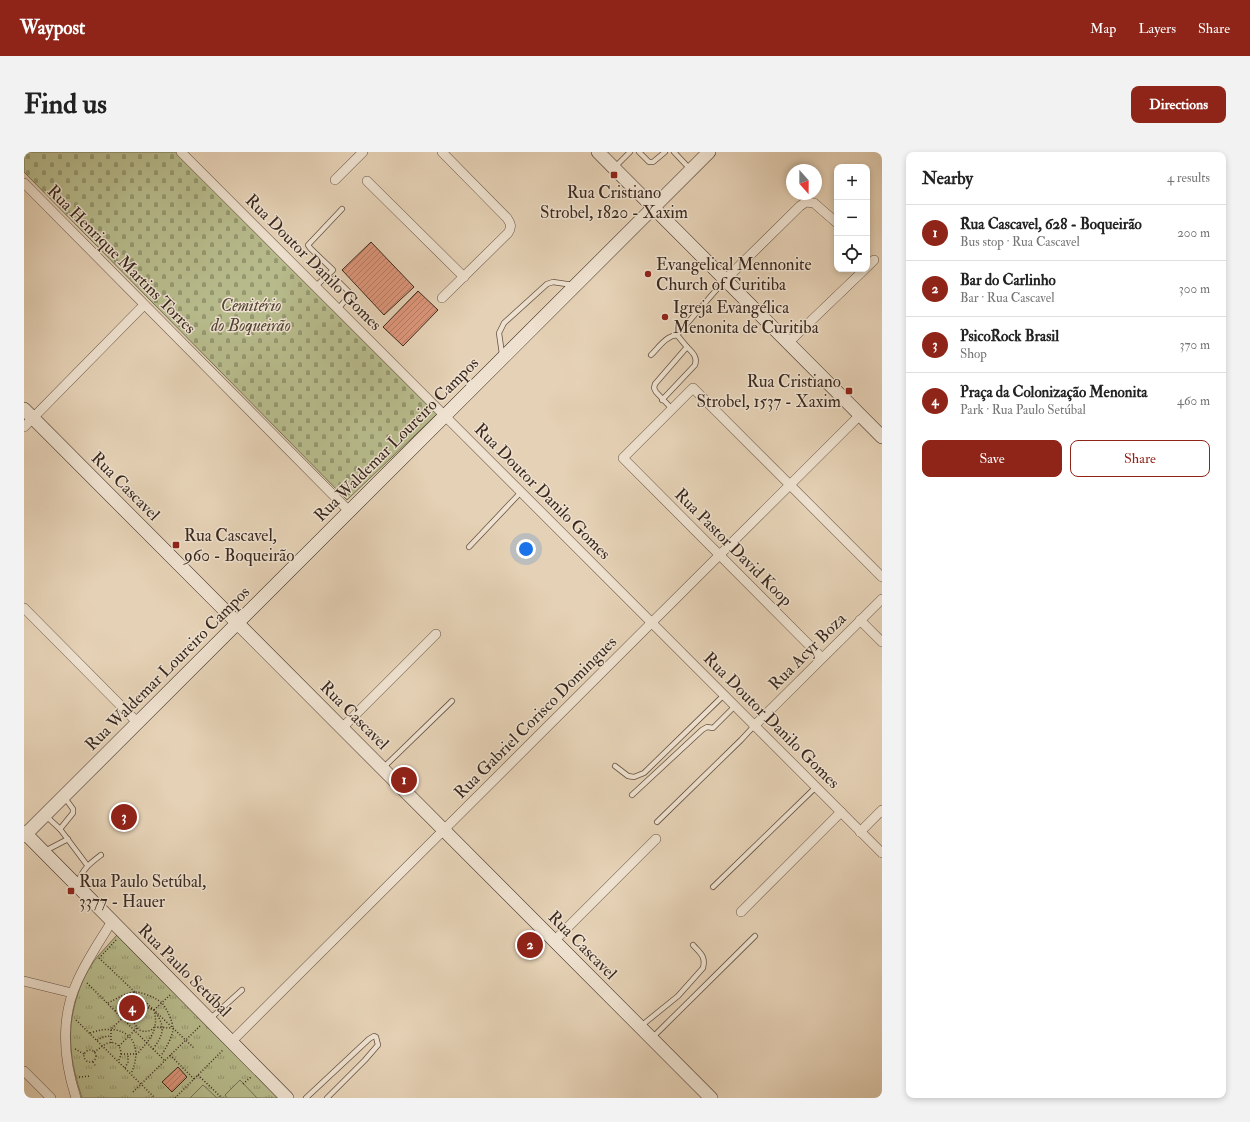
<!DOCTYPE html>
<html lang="en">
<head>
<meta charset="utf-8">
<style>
	:root { --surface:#fff; --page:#f2f2f2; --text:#222; --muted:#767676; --line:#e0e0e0; --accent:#8f2418 }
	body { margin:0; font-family:"IM FELL Double Pica",serif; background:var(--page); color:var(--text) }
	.controls { position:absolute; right:12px; top:12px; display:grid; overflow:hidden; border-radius:8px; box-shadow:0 2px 6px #0003 }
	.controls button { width:36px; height:36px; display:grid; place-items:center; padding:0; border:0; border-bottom:1px solid var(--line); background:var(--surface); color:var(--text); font:20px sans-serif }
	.compass { position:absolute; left:762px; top:12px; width:36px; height:36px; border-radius:50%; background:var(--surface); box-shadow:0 2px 6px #0003; rotate:159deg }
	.you { position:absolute; left:502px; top:397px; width:14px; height:14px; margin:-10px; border:3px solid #fff; border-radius:50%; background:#1a73e8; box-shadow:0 0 0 6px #1a73e833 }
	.badge { display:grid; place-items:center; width:26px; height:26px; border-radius:50%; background:var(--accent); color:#fff; font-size:13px; font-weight:700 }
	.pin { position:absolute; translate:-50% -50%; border:2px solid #fff; box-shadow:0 1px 4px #0006 }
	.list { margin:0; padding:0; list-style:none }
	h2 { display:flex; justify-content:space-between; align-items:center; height:52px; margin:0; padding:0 16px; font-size:17px }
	h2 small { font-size:13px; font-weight:400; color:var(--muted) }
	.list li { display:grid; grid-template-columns:26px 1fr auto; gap:12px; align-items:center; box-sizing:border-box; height:56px; padding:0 16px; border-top:1px solid var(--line) }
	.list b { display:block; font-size:15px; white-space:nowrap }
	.list p { margin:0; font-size:13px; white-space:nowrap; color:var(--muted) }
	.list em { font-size:13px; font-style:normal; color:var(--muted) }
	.actions { display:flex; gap:8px; padding:12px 16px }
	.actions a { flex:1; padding:9px 0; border:1px solid var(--accent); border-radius:8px; text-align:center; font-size:14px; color:var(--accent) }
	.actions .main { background:var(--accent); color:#fff }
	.icon { flex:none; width:22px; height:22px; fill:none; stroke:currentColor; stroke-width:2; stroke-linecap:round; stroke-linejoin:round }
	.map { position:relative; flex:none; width:858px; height:946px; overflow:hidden; border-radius:8px }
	header { display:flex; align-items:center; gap:24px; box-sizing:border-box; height:56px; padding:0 20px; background:var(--accent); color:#fff }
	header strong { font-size:19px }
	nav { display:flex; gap:22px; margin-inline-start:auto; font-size:14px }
	.intro { display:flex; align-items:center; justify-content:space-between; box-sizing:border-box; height:96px; padding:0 24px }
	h1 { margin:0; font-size:28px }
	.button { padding:10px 18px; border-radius:8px; background:var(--accent); color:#fff; font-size:14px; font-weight:700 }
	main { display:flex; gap:24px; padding:0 24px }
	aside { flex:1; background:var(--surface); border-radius:8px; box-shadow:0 2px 6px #0003 }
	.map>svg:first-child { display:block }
</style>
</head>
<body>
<header>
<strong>Waypost</strong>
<nav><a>Map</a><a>Layers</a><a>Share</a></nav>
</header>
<div class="intro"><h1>Find us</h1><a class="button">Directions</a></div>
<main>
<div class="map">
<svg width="858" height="946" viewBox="0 0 858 946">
	<defs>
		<pattern id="grass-tufts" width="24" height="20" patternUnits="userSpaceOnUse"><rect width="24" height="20" fill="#b7bb8c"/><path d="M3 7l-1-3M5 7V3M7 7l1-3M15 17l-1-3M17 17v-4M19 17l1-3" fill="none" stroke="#969872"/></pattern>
		<pattern id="cemetery-stones" width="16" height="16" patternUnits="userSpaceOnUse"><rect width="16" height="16" fill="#b7bb8c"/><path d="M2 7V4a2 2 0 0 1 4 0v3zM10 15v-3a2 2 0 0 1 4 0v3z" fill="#969872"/></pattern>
		<pattern id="building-hatch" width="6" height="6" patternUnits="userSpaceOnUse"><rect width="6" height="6" fill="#dc9579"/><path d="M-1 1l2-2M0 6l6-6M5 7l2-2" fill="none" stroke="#b37a63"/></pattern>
	</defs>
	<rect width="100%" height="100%" fill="#e5d1b5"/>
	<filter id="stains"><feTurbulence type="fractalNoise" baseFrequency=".005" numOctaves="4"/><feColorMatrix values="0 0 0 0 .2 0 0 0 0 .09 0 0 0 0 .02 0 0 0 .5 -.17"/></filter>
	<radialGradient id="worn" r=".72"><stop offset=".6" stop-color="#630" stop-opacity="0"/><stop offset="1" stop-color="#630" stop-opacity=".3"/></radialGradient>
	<!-- grass -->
	<path fill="url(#grass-tufts)" stroke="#787256" d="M 93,783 L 255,946 L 58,946 C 53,930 48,913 47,895 C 44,865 55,827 74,804 C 80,797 87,790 93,783 Z"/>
	<!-- cemetery -->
	<polygon fill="url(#cemetery-stones)" stroke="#787256" points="0,0 153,0 413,262 323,348 0,20"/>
	<!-- pitch -->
	<g fill="#b7bb8c" stroke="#787256">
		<polygon points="216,928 233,946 203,946 201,943"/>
		<polygon points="179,933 193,946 166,946"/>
	</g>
	<!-- building -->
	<g fill="url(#building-hatch)" stroke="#3a281f">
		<polygon points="347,90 390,135 360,163 318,118"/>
		<polygon points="394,139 414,158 379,194 359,175"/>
		<polygon points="154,915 163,925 148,940 138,930"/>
	</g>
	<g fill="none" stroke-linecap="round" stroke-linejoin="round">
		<defs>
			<g id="service">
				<polyline points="615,0 625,10 629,10 641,0"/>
				<polyline points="650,0 666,17"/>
				<polyline points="590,16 606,0"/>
				<polyline points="311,126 325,140 325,144 314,157"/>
				<polyline points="291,135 309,118 286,96 284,93 318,57"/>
				<polyline points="653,183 700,129"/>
				<polyline points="478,202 475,181 480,171 523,132 529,130 549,133"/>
				<path d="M 627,203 C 635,195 642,184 653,183 L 663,195 L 631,232 L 630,236 L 632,240 L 648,257"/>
				<path d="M 638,248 L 671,213 C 674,205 668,200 663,195"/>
				<polyline points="445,395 497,340"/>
				<polyline points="591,614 604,624 610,625 620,621 700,543"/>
				<polyline points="360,615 428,549"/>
				<polyline points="608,643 678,578 683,575 689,576 711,554"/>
				<polyline points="22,664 36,677 63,713"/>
				<polyline points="633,670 717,588 730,574"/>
				<polyline points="36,677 49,661 49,657 41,646"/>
				<polyline points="21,699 44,687"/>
				<path d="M 53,731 C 60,716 64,713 77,703"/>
				<polyline points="689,735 792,635"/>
				<polyline points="187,866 218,838"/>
				<path d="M 617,874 L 654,844 L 679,816 C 682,804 676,801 669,793"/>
				<polyline points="629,885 731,784"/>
				<polyline points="282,946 345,887 350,884 352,885 354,893 341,908 303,946"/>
			</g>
			<g id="minor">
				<polyline points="157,0 858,701"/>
				<path d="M 418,0 L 483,66 C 487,72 488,75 484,81 L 418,146"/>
				<polyline points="311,28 339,0"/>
				<polyline points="343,29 440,125"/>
				<polyline points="0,31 325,359"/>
				<polyline points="843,115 850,108"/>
				<polyline points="701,128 776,54 782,50 790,51 813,71"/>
				<polyline points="764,191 841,117"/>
				<polyline points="0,275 120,153"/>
				<polyline points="0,456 114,571"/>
				<polyline points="836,468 858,490"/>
				<polyline points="798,506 599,306 669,236 858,425"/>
				<polyline points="730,574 858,447"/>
				<polyline points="318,576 412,482"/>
				<polyline points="836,680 858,658"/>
				<polyline points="717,760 817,660"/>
				<polyline points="530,789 632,687"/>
				<polyline points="0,829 48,841"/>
				<polyline points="207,890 836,263"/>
				<polyline points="0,919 27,946"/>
				<path d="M 52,946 C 40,909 36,867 53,830 C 62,809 76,789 88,769"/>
			</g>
			<g id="secondary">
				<polyline points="574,0 858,285"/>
				<polyline points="0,257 687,946"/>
				<polyline points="0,680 263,946"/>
				<polyline points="0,684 685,0"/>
			</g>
		</defs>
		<!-- service casing -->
		<use href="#service" stroke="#655244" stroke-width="6"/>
		<!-- minor casing -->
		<use href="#minor" stroke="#655244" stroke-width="10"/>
		<!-- secondary casing -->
		<use href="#secondary" stroke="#3a281f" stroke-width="14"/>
		<!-- path -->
		<g stroke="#3a281f" stroke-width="1.5" stroke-dasharray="1 2" stroke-linecap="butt">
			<polyline points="77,804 92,788"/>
			<polyline points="75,806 170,896"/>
			<polyline points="63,831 141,909"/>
			<path d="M 84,851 C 92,847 100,842 109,840 C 116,839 133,846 138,851 C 142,855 149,870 149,876 C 149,885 141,897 137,904"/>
			<path d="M 121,855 L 130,858 C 133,871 133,881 117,879 C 106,871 106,856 121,855 Z"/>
			<polyline points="130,858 146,843"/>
			<path d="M 91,859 C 107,850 111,847 128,857"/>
			<polyline points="52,868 131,946"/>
			<path d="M 66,881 C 100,869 122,888 107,922"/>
			<polyline points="73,888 79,885 87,884"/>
			<polyline points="87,891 87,877 104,861 112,858 110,840"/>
			<polyline points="95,894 113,876"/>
			<polyline points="51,897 60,902"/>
			<path d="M 129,897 C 139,883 142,876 132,861"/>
			<circle cx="66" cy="904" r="6"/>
			<path d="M 70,900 C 75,897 79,893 84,891 C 96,888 100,901 94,909"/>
			<path d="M 97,902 L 113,902 C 121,893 128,886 131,875 L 148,876"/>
			<polyline points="146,903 170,927"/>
			<polyline points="69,910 72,915"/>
			<polyline points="101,916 104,910 104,902"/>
			<polyline points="174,923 198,946"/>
			<polyline points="55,925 67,924"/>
			<polyline points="219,932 227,925"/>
			<polyline points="109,940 176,874"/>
			<polyline points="151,946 199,898"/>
		</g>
		<!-- service -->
		<use href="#service" stroke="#eee1cf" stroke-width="4.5"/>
		<!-- minor -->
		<use href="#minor" stroke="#eee1cf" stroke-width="9"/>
		<!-- secondary -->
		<use href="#secondary" stroke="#eee1cf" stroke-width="13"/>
	</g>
	<!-- markers -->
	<g fill="#8f2418" stroke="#eee1cf" stroke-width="1.5">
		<rect x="586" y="19" width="8" height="8" rx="2"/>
		<circle cx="624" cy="122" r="4"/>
		<circle cx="641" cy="165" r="4"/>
		<rect x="821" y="235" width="8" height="8" rx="2"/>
		<rect x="148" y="389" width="8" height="8" rx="2"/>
		<rect x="43" y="735" width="8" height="8" rx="2"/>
	</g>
	<g text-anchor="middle" stroke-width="3" stroke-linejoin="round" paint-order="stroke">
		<!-- poi labels -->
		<g font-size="17" fill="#3a281f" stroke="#eee1cf" text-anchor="start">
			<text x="590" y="46" text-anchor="middle">Rua Cristiano<tspan x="590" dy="20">Strobel, 1820 - Xaxim</tspan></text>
			<text x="632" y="118">Evangelical Mennonite<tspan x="632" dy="20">Church of Curitiba</tspan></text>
			<text x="649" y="161">Igreja Evangélica<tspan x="649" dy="20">Menonita de Curitiba</tspan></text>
			<text x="817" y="235" text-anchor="end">Rua Cristiano<tspan x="817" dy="20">Strobel, 1537 - Xaxim</tspan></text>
			<text x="160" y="389">Rua Cascavel,<tspan x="160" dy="20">960 - Boqueirão</tspan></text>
			<text x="55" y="735">Rua Paulo Setúbal,<tspan x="55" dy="20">3377 - Hauer</tspan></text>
		</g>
		<!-- street labels -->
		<g font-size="17" fill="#3a281f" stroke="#eee1cf">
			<text transform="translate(98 107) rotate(45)" y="6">Rua Henrique Martins Torres</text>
			<text transform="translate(290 110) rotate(45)" y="6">Rua Doutor Danilo Gomes</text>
			<text transform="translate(372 287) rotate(-45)" y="6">Rua Waldemar Loureiro Campos</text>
			<text transform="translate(102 334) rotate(45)" y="6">Rua Cascavel</text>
			<text transform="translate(519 339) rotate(45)" y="6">Rua Doutor Danilo Gomes</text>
			<text transform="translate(710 395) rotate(45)" y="6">Rua Pastor David Koop</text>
			<text transform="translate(783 499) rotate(-45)" y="6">Rua Acyr Boza</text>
			<text transform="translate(143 516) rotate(-45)" y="6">Rua Waldemar Loureiro Campos</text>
			<text transform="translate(331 563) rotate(45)" y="6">Rua Cascavel</text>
			<text transform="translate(511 565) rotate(-45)" y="6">Rua Gabriel Corisco Domingues</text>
			<text transform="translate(748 568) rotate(45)" y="6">Rua Doutor Danilo Gomes</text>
			<text transform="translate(559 793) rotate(45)" y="6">Rua Cascavel</text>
			<text transform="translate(161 818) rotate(45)" y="6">Rua Paulo Setúbal</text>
		</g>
		<!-- park labels -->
		<g font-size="17" font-style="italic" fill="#534535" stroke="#eee1cf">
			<text x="227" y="159">Cemitério<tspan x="227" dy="20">do Boqueirão</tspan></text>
		</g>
	</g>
	<rect width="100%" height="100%" filter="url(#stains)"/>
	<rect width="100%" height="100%" fill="url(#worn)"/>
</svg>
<div class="controls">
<button>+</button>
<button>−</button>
<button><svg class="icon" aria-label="locate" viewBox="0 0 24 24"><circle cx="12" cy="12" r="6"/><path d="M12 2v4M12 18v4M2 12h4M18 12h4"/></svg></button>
</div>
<svg class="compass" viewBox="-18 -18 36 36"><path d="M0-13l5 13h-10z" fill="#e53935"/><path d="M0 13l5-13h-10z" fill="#767676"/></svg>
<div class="you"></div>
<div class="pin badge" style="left:380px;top:628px">1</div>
<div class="pin badge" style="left:506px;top:793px">2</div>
<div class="pin badge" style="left:100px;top:665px">3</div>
<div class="pin badge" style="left:108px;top:856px">4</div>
</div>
<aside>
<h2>Nearby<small>4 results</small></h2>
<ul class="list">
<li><span class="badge">1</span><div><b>Rua Cascavel, 628 - Boqueirão</b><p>Bus stop · Rua Cascavel</p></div><em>200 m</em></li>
<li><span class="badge">2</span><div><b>Bar do Carlinho</b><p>Bar · Rua Cascavel</p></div><em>300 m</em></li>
<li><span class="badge">3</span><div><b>PsicoRock Brasil</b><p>Shop</p></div><em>370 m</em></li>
<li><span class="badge">4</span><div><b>Praça da Colonização Menonita</b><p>Park · Rua Paulo Setúbal</p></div><em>460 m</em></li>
</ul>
<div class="actions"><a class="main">Save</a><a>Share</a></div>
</aside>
</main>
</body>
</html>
